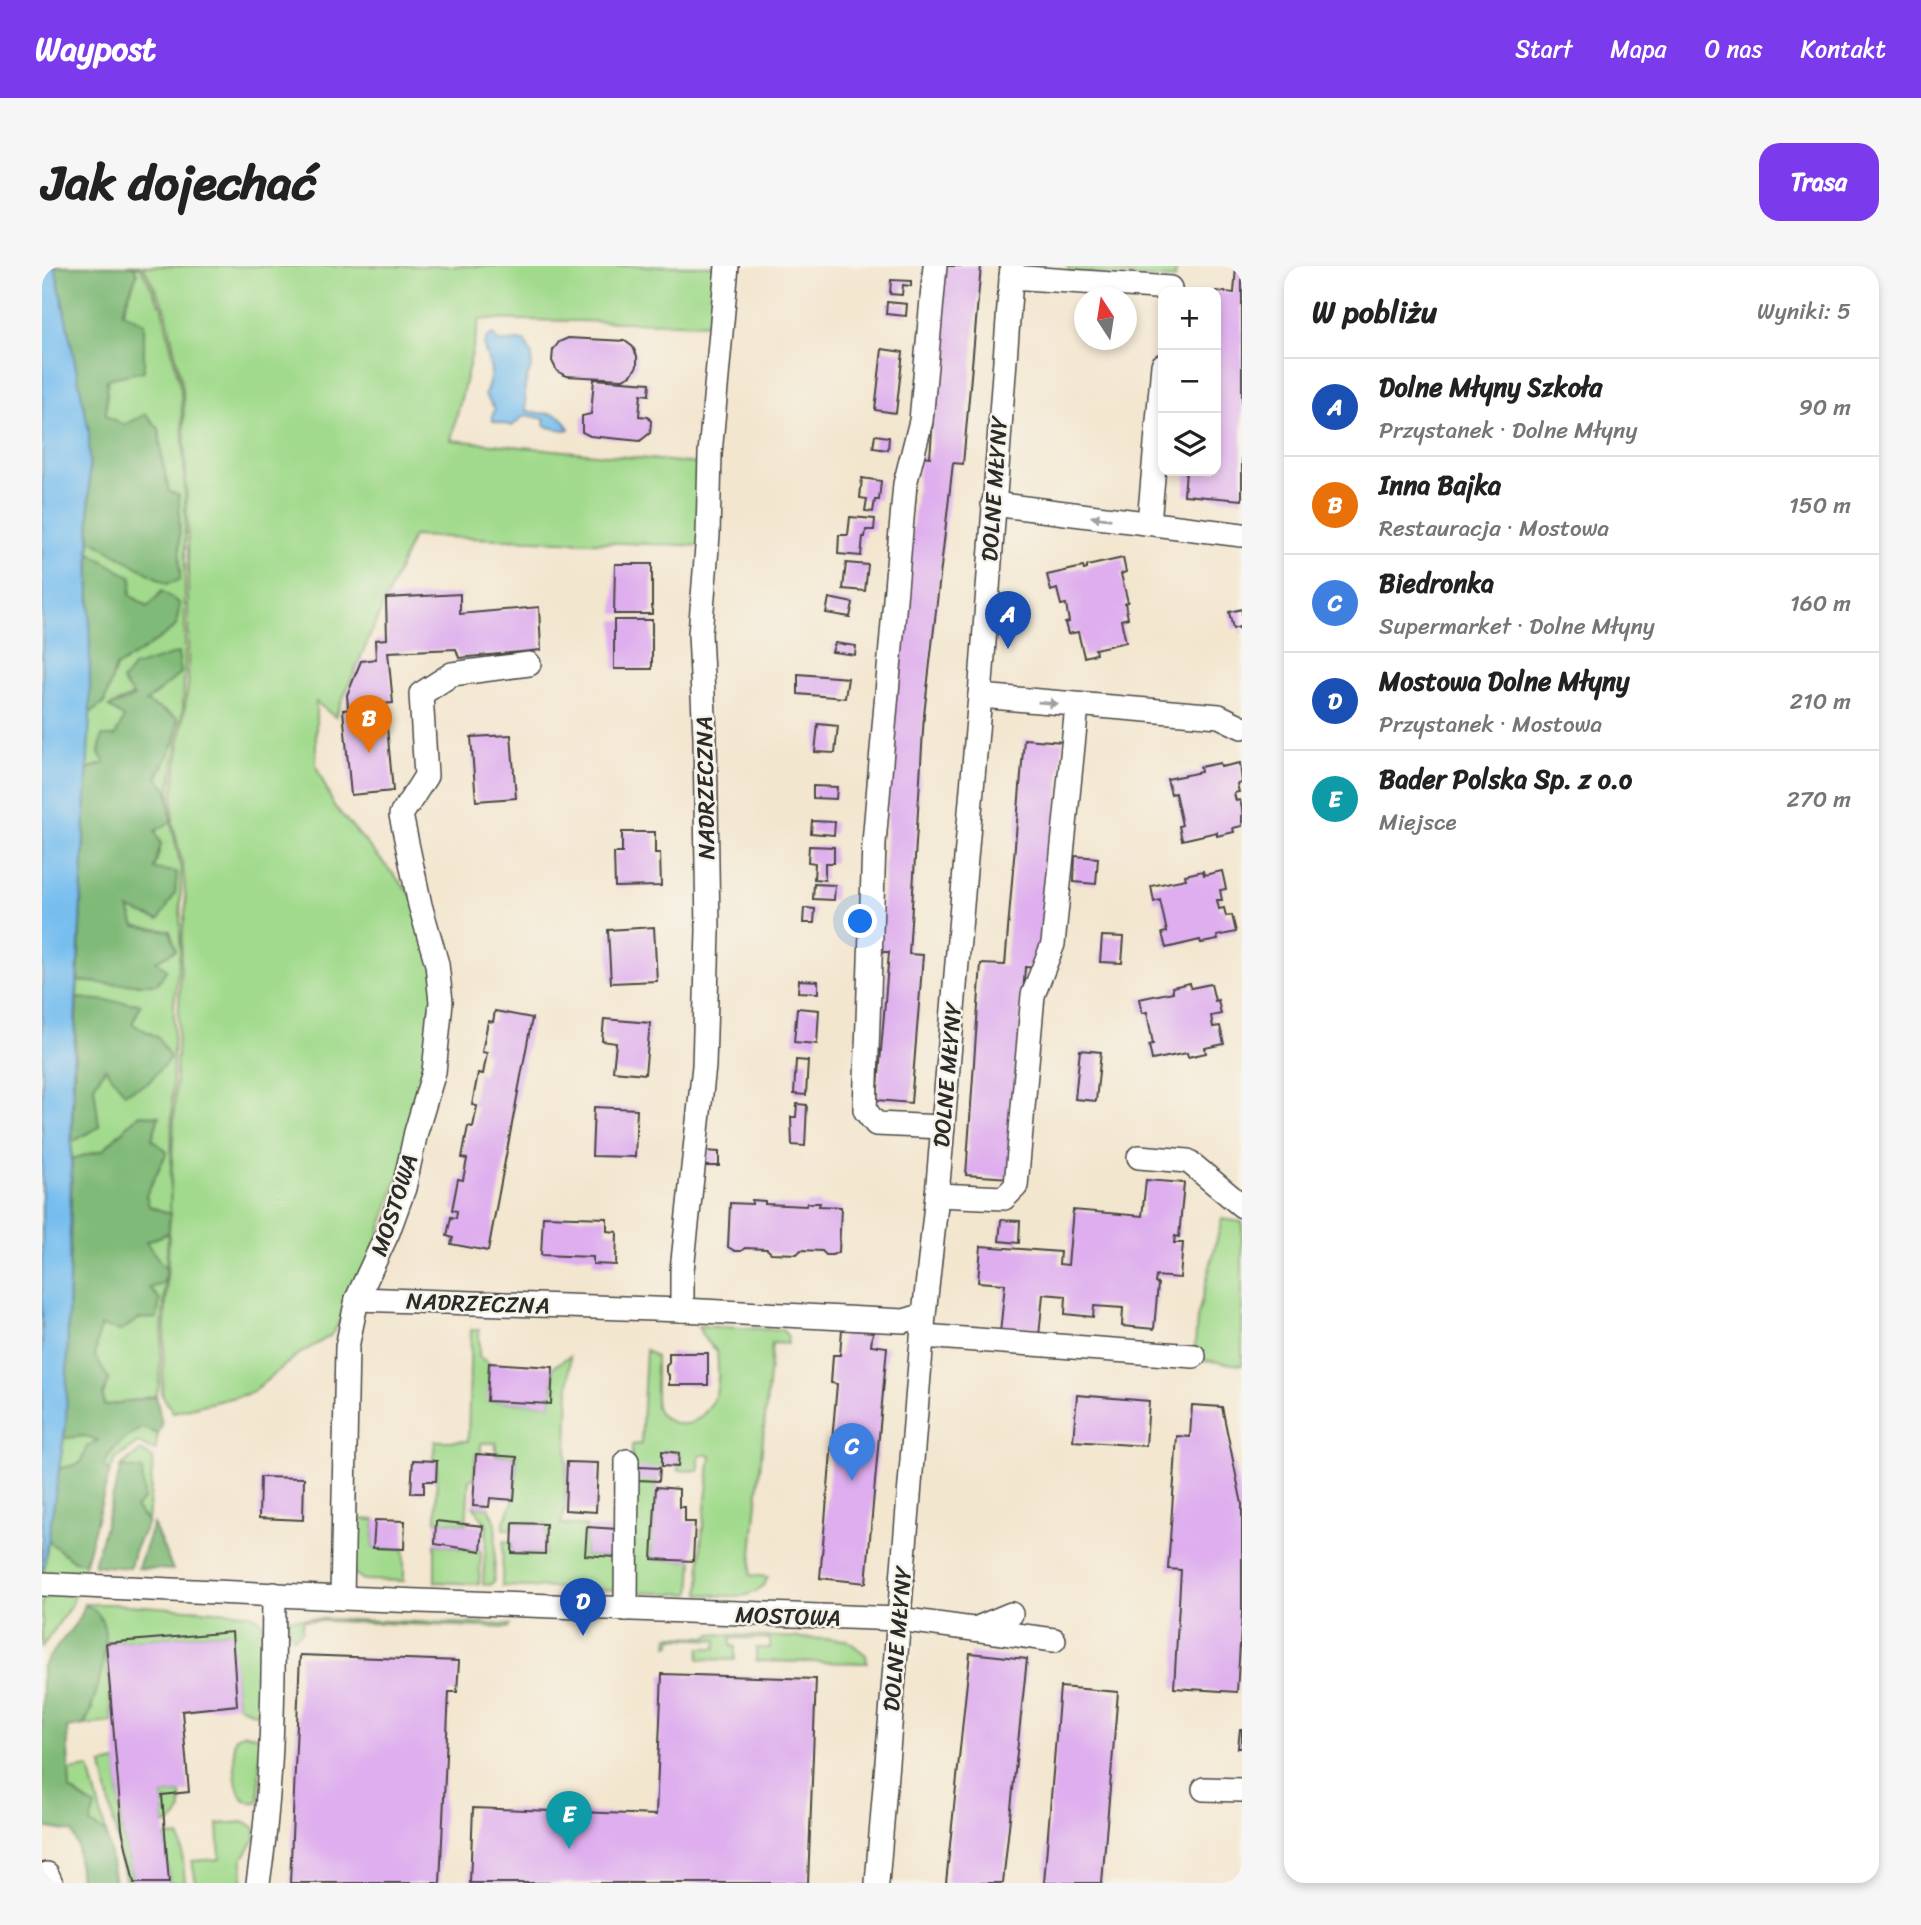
<!DOCTYPE html>
<html lang="pl">
<head>
<meta charset="utf-8">
<style>
	:root { --surface:#fff; --page:#f6f6f6; --text:#222; --muted:#767676; --line:#e0e0e0; --accent:#7c3aed }
	body { margin:0; font-family:Sriracha,sans-serif; background:var(--page); color:var(--text) }
	.controls { position:absolute; right:21px; top:21px; display:grid; overflow:hidden; border-radius:14px; box-shadow:0 4px 10px #0003 }
	.controls button { width:63px; height:63px; display:grid; place-items:center; padding:0; border:0; border-bottom:2px solid var(--line); background:var(--surface); color:var(--text); font:35px sans-serif }
	.compass { position:absolute; left:1032px; top:21px; width:63px; height:63px; border-radius:50%; background:var(--surface); box-shadow:0 4px 10px #0003; rotate:348deg }
	.you { position:absolute; left:819px; top:656px; width:24px; height:24px; margin:-18px; border:5px solid #fff; border-radius:50%; background:#1a73e8; box-shadow:0 0 0 10px #1a73e833 }
	.badge { display:grid; place-items:center; width:46px; height:46px; border-radius:50%; background:var(--accent); color:#fff; font-size:23px; font-weight:700 }
	.pin { position:absolute; translate:-50% -58px; filter:drop-shadow(0 2px 4px #0008) }
	.pin::after { content:''; position:absolute; top:37px; width:24px; height:21px; background:inherit; clip-path:polygon(0 0,100% 0,50% 100%) }
	.list { margin:0; padding:0; list-style:none }
	h2 { display:flex; justify-content:space-between; align-items:center; height:91px; margin:0; padding:0 28px; font-size:30px }
	h2 small { font-size:23px; font-weight:400; color:var(--muted) }
	.list li { display:grid; grid-template-columns:46px 1fr auto; gap:21px; align-items:center; box-sizing:border-box; height:98px; padding:0 28px; border-top:2px solid var(--line) }
	.list b { display:block; font-size:26px; white-space:nowrap }
	.list p { margin:0; font-size:23px; white-space:nowrap; color:var(--muted) }
	.list em { font-size:23px; font-style:normal; color:var(--muted) }
	.icon { flex:none; width:38px; height:38px; fill:none; stroke:currentColor; stroke-width:2; stroke-linecap:round; stroke-linejoin:round }
	.map { position:relative; flex:none; width:1200px; height:1617px; overflow:hidden; border-radius:21px }
	header { display:flex; align-items:center; gap:42px; box-sizing:border-box; height:98px; padding:0 35px; background:var(--accent); color:#fff }
	header strong { font-size:33px }
	nav { display:flex; gap:38px; margin-inline-start:auto; font-size:24px }
	.intro { display:flex; align-items:center; justify-content:space-between; box-sizing:border-box; height:168px; padding:0 42px }
	h1 { margin:0; font-size:49px }
	.button { padding:18px 32px; border-radius:21px; background:var(--accent); color:#fff; font-size:24px; font-weight:700 }
	main { display:flex; gap:42px; padding:0 42px }
	aside { flex:1; background:var(--surface); border-radius:21px; box-shadow:0 4px 10px #0003 }
	.map>svg:first-child { display:block }
</style>
</head>
<body>
<header>
<strong>Waypost</strong>
<nav><a>Start</a><a>Mapa</a><a>O nas</a><a>Kontakt</a></nav>
</header>
<div class="intro"><h1>Jak dojechać</h1><a class="button">Trasa</a></div>
<main>
<div class="map">
<svg width="1200" height="1617" viewBox="0 0 1200 1617">
	<rect width="100%" height="100%" fill="#f7f3e8"/>
	<filter id="ink" filterUnits="userSpaceOnUse"><feTurbulence type="fractalNoise" baseFrequency=".0143" numOctaves="2"/><feDisplacementMap in="SourceGraphic" scale="14" xChannelSelector="R" yChannelSelector="G"/><feConvolveMatrix kernelMatrix="1 2 1 2 8 2 1 2 1" color-interpolation-filters="sRGB"/></filter>
	<filter id="wash" filterUnits="userSpaceOnUse"><feTurbulence type="fractalNoise" baseFrequency=".00686" numOctaves="4" result="noise"/><feDisplacementMap in="SourceGraphic" scale="28" xChannelSelector="R" yChannelSelector="G"/><feGaussianBlur stdDeviation="1.57" result="paint"/><feColorMatrix in="noise" values="0 0 0 0 0 0 0 0 0 0 0 0 0 0 0 0 0 1.4 0 .05"/><feComposite in="paint" operator="in"/></filter>
	<g filter="url(#wash)">
		<rect width="100%" height="100%" fill="#f3e6cf"/>
		<!-- green -->
		<g fill="#a1da8c" stroke="#66825c" stroke-width="2">
			<path d="M 98,0 L 120,42 L 139,124 L 143,229 L 143,399 L 141,441 L 128,524 L 129,556 L 139,603 L 138,684 L 132,740 L 128,948 L 106,940 L 104,929 L 125,886 L 110,873 L 117,850 L 96,849 L 61,884 L 30,893 L 30,876 L 57,861 L 52,820 L 64,801 L 117,772 L 90,758 L 99,738 L 35,732 L 36,715 L 70,718 L 115,718 L 113,695 L 93,660 L 87,642 L 112,603 L 119,578 L 113,565 L 115,512 L 133,475 L 103,436 L 139,407 L 67,441 L 82,452 L 63,497 L 45,503 L 48,447 L 62,437 L 74,401 L 103,383 L 134,360 L 120,325 L 107,341 L 88,329 L 90,312 L 48,287 L 48,273 L 125,318 L 127,225 L 120,194 L 117,163 L 82,159 L 64,150 C 64,98 76,56 95,8 L 92,1 Z"/>
			<polygon points="101,0 685,0 680,58 438,53 409,174 668,199 665,280 371,270 293,451 274,436 274,500 292,540 378,639 395,698 392,806 315,1033 288,1070 254,1090 209,1127 131,1146 120,1129 140,671 144,639 141,601 131,558 131,526 146,419 146,278 141,123 123,42"/>
			<polygon points="1026,0 1134,0 1133,13 1026,5"/>
			<polygon points="1180,953 1200,956 1200,1099 1152,1093 1155,1053"/>
			<polygon points="126,967 117,1120 114,1130 62,1140 53,1090 58,1060 78,1065 97,1053 108,1022 104,976"/>
			<path d="M 656,1060 L 740,1064 L 745,1069 L 746,1078 L 730,1077 L 708,1309 L 726,1311 C 716,1338 681,1329 658,1328 L 659,1279 L 669,1189 L 657,1189 L 657,1205 L 636,1204 L 637,1187 L 621,1185 L 620,1200 L 615,1215 L 610,1293 L 651,1295 L 649,1328 L 588,1326 L 590,1179 L 599,1178 L 604,1084 L 614,1091 L 614,1141 C 617,1148 622,1153 630,1156 C 650,1164 665,1148 673,1130 C 678,1118 676,1098 675,1085 L 661,1071 Z"/>
			<polygon points="429,1064 437,1064 437,1091 447,1097 446,1135 509,1138 511,1101 528,1090 523,1244 519,1258 545,1261 543,1289 573,1291 573,1324 460,1320 461,1275 470,1276 470,1287 503,1288 504,1258 471,1257 471,1263 461,1263 462,1256 472,1234 475,1191 454,1189 454,1177 439,1177 439,1188 434,1188 432,1213 427,1213 424,1258 394,1255 395,1196 391,1195 393,1175 426,1175"/>
			<path d="M 100,1161 L 116,1168 L 113,1185 L 96,1177 L 73,1194 L 68,1205 L 62,1201 C 69,1181 82,1172 100,1161 Z"/>
			<polygon points="43,1170 57,1173 45,1181 39,1197 17,1203 22,1172"/>
			<polygon points="98,1185 111,1192 106,1256 93,1242 100,1204 79,1201"/>
			<polygon points="309,1235 316,1235 316,1253 333,1254 331,1282 362,1283 362,1315 322,1314 310,1306"/>
			<polygon points="431,1240 447,1241 454,1257 452,1315 448,1319 441,1318 445,1259"/>
			<polygon points="6,1275 32,1295 43,1297 30,1338 0,1381 0,1316"/>
			<polygon points="393,1278 439,1285 437,1318 393,1316"/>
			<path d="M 43,1338 L 72,1338 L 204,1347 C 209,1348 215,1350 219,1355 C 227,1367 222,1423 222,1440 L 213,1447 L 195,1439 L 189,1366 L 64,1377 L 70,1456 L 42,1459 L 50,1443 L 56,1348 Z"/>
			<polygon points="247,1352 251,1352 468,1359 465,1362 261,1354 260,1365 252,1372 246,1365"/>
			<polygon points="669,1368 805,1374 824,1389 825,1397 714,1395 714,1382 728,1382 728,1373 689,1372 689,1380 693,1380 693,1394 657,1393 658,1382 674,1382 675,1374 630,1372 629,1379 626,1380 627,1370 667,1371"/>
			<path d="M 203,1467 L 215,1470 L 218,1474 L 217,1535 C 189,1546 193,1494 192,1476 L 194,1471 Z"/>
			<polygon points="75,1496 80,1563 92,1617 84,1617 60,1499"/>
			<polygon points="47,1502 64,1567 48,1558 28,1524 26,1505"/>
			<path d="M 139,1527 C 140,1542 140,1556 122,1559 L 120,1529 Z"/>
			<polygon points="204,1556 213,1562 213,1573 201,1592 200,1617 154,1617 150,1595 178,1593 176,1558"/>
			<polygon points="123,1570 137,1571 139,1575 143,1617 127,1617"/>
		</g>
		<!-- forest -->
		<g fill="#80ba78" stroke="#567252" stroke-width="2">
			<polygon points="13,0 98,0 92,1 95,8 80,46 102,57 102,105 65,113 64,150 82,159 104,148 117,163 120,194 127,225 137,229 138,314 125,318 48,273 47,165"/>
			<polygon points="48,287 90,312 88,329 106,341 120,325 138,338 134,360 103,383 74,401 62,437 48,447"/>
			<polygon points="136,387 139,407 104,436 136,452 133,475 115,512 126,524 129,556 113,565 119,578 112,603 135,606 133,628 117,654 87,643 93,660 128,665 134,684 114,695 125,703 115,718 70,718 36,715 45,503 63,497 57,487 60,470 73,470 82,452 67,441 92,431 80,415 91,401"/>
			<polygon points="35,732 99,738 90,758 117,772 128,792 106,817 83,827 63,802 52,820 57,861 30,876"/>
			<path d="M 96,849 L 117,850 L 110,873 L 125,886 L 104,929 L 107,940 L 128,948 L 126,967 L 104,976 L 125,1005 L 121,1018 L 108,1022 L 118,1034 L 115,1052 L 97,1053 L 78,1065 L 58,1060 L 53,1090 L 67,1114 L 61,1129 L 62,1140 L 114,1130 L 120,1159 L 116,1168 L 100,1162 C 82,1172 69,1181 62,1201 L 68,1205 L 43,1297 L 32,1295 L 6,1275 L 17,1203 L 39,1197 L 45,1181 L 56,1174 L 43,1170 L 22,1172 L 24,1157 L 30,893 L 61,884 Z"/>
			<polygon points="79,1201 100,1204 102,1233 93,1242 106,1256 92,1285 88,1302 52,1299"/>
			<polygon points="111,1258 131,1304 96,1302"/>
			<path d="M 43,1338 C 47,1341 53,1344 56,1348 C 74,1369 53,1436 42,1459 L 25,1462 L 28,1524 L 53,1541 L 48,1558 L 64,1567 L 73,1617 L 38,1617 L 35,1580 L 30,1566 L 0,1561 L 0,1400 L 38,1352 Z"/>
		</g>
		<!-- water -->
		<g fill="#77beef" stroke="#51748d" stroke-width="2">
			<polygon points="0,0 13,0 47,165 48,447 31,802 24,1157 0,1316"/>
			<path d="M 451,68 L 456,76 L 482,75 C 498,96 486,102 483,120 C 482,127 484,136 484,144 C 503,153 517,138 527,163 C 522,165 508,162 502,159 L 503,153 L 483,149 L 470,160 L 451,155 L 450,150 L 453,143 L 443,129 C 446,121 449,113 449,105 C 448,91 433,77 451,68 Z"/>
		</g>
		<g id="blocks">
			<!-- building -->
			<g fill="#deaeee">
				<polygon points="903,0 939,0 921,198 911,197 882,449 867,688 881,689 869,837 835,834 847,686 838,686 851,445 878,190 888,191"/>
				<polygon points="1194,0 1200,0 1200,234 1142,229 1144,205 1174,205 1174,25 1192,27"/>
				<polygon points="849,14 869,15 869,20 861,19 860,29 848,28"/>
				<polygon points="845,36 865,38 864,50 844,48"/>
				<polygon points="526,72 583,75 591,81 595,90 595,100 589,109 581,113 524,110 515,105 510,95 511,84 517,76"/>
				<polygon points="840,83 861,86 854,147 833,144"/>
				<polygon points="552,113 608,117 607,129 599,128 597,150 606,151 609,155 608,167 598,175 548,170 540,166 540,150 549,148"/>
				<polygon points="833,169 847,171 846,184 831,182"/>
				<polygon points="820,212 839,215 837,234 833,234 831,246 823,245 825,233 818,232"/>
				<polygon points="808,251 833,253 832,264 824,264 823,271 821,271 819,290 796,288 797,269 806,269"/>
				<polygon points="1081,292 1084,306 1079,308 1086,336 1083,337 1086,352 1079,354 1084,376 1053,383 1054,388 1042,391 1036,366 1026,368 1023,357 1027,356 1024,338 1019,339 1015,323 1009,325 1005,309 1041,301 1042,304 1045,303 1045,300"/>
				<polygon points="804,297 826,299 823,325 801,323"/>
				<polygon points="573,298 610,298 610,348 572,348"/>
				<polygon points="418,328 418,348 497,341 499,384 417,392 414,383 346,386 351,437 306,441 305,429 319,395 334,393 333,374 345,373 344,332"/>
				<polygon points="787,332 811,337 808,351 784,347"/>
				<polygon points="1200,343 1200,368 1199,368 1197,361 1191,363 1187,346"/>
				<rect x="572" y="354" width="38" height="49"/>
				<polygon points="793,377 814,380 813,389 790,386"/>
				<polygon points="756,408 806,412 803,432 756,428"/>
				<polygon points="343,440 351,525 309,529 301,444"/>
				<polygon points="776,458 796,460 793,487 773,486"/>
				<polygon points="469,469 474,532 434,535 429,471"/>
				<polygon points="982,473 1021,476 1000,702 983,701 968,912 924,909 939,698 963,699"/>
				<polygon points="1178,497 1179,501 1198,497 1200,517 1195,518 1197,526 1192,527 1194,535 1198,534 1200,543 1200,560 1191,562 1192,566 1175,570 1175,566 1140,574 1137,560 1140,559 1133,527 1129,528 1125,513 1159,506 1158,501"/>
				<polygon points="771,520 795,521 794,533 771,532"/>
				<polygon points="770,555 793,556 792,569 769,567"/>
				<polygon points="580,566 613,566 613,587 618,587 619,620 573,621 572,587 580,587"/>
				<polygon points="767,580 792,581 792,597 783,597 783,614 772,613 773,597 766,596"/>
				<polygon points="1033,590 1056,592 1054,618 1032,616"/>
				<polygon points="1161,605 1162,609 1180,605 1184,623 1178,624 1180,634 1175,634 1177,643 1182,642 1184,650 1190,649 1194,666 1175,670 1176,674 1159,677 1158,674 1124,682 1120,667 1125,666 1118,634 1112,636 1109,620 1144,613 1143,609"/>
				<polygon points="772,618 793,619 792,634 771,633"/>
				<polygon points="762,642 773,643 772,657 761,657"/>
				<polygon points="612,661 615,715 569,717 566,664"/>
				<polygon points="1060,670 1082,671 1080,697 1058,696"/>
				<polygon points="757,714 776,715 776,727 756,726"/>
				<polygon points="1148,717 1149,722 1169,718 1173,735 1176,734 1179,748 1169,750 1171,761 1178,760 1182,778 1163,782 1164,787 1146,791 1145,787 1110,794 1107,779 1111,778 1105,746 1100,747 1097,733 1131,726 1130,721"/>
				<polygon points="755,742 777,744 775,778 752,776"/>
				<polygon points="453,745 490,752 446,985 409,978 411,972 405,970 409,951 414,952 415,945 410,944 416,913 421,914 425,893 420,892 426,860 431,861 435,840 430,839 436,807 441,808 445,787 440,786 446,755 451,756"/>
				<polygon points="562,753 608,757 603,808 571,805 574,777 560,775"/>
				<polygon points="1038,784 1059,786 1054,835 1033,833"/>
				<polygon points="754,794 766,795 764,829 752,828"/>
				<polygon points="755,838 765,839 763,880 750,879 749,851 754,851"/>
				<polygon points="552,841 595,843 593,891 550,890"/>
				<polygon points="662,885 677,886 677,900 661,900"/>
				<polygon points="1104,914 1142,917 1137,971 1133,970 1132,977 1141,977 1138,1012 1114,1010 1113,1017 1116,1018 1112,1063 1080,1060 1081,1042 1052,1040 1051,1051 1023,1048 1024,1030 1001,1028 997,1070 958,1067 963,1018 936,1016 939,980 1018,986 1017,998 1026,999 1031,944 1100,950"/>
				<polygon points="710,934 723,935 723,938 764,940 765,937 778,937 777,940 799,941 797,986 790,989 784,989 780,985 759,984 755,988 729,987 725,983 703,982 699,985 693,985 686,981 688,937 710,938"/>
				<polygon points="501,950 565,952 565,965 575,966 574,999 551,998 551,991 499,989"/>
				<polygon points="959,954 978,955 977,977 957,975"/>
				<polygon points="800,1063 831,1066 829,1079 845,1081 824,1317 778,1312 795,1118 789,1117 791,1089 798,1089"/>
				<polygon points="627,1087 666,1087 666,1119 627,1119 627,1109 624,1106 624,1100 627,1097"/>
				<polygon points="447,1097 511,1101 509,1138 445,1135"/>
				<polygon points="1035,1129 1107,1135 1104,1180 1031,1175"/>
				<polygon points="1150,1139 1180,1141 1200,1238 1200,1347 1195,1426 1132,1422 1139,1304 1126,1303 1135,1170 1148,1171"/>
				<polygon points="620,1185 637,1187 636,1201 620,1200"/>
				<polygon points="434,1188 475,1191 472,1234 448,1232 447,1241 431,1240"/>
				<polygon points="371,1194 395,1195 394,1215 382,1215 382,1227 369,1227"/>
				<polygon points="525,1196 556,1197 554,1246 523,1244"/>
				<polygon points="597,1201 618,1202 617,1215 596,1214"/>
				<polygon points="218,1211 262,1212 261,1254 217,1252"/>
				<polygon points="614,1221 637,1223 637,1241 643,1241 643,1256 653,1256 651,1295 610,1293"/>
				<polygon points="333,1254 363,1255 362,1283 331,1282"/>
				<polygon points="394,1255 441,1260 439,1285 393,1278"/>
				<polygon points="471,1257 504,1258 503,1288 470,1287"/>
				<polygon points="545,1261 575,1263 573,1291 543,1289"/>
				<polygon points="190,1366 195,1439 140,1445 147,1526 120,1529 127,1617 92,1617 80,1563 64,1377"/>
				<polygon points="928,1387 985,1393 961,1617 904,1617"/>
				<polygon points="258,1389 417,1395 415,1426 407,1426 398,1617 248,1617"/>
				<polygon points="620,1408 774,1413 766,1617 428,1617 431,1542 614,1549"/>
				<polygon points="1018,1421 1076,1426 1060,1617 1002,1617"/>
				<polygon points="1198,1463 1200,1463 1200,1482 1196,1482"/>
			</g>
		</g>
	</g>
	<g filter="url(#ink)">
		<use href="#blocks" fill-opacity="0" stroke="#494744" stroke-width="2"/>
		<g fill="none" stroke-linecap="round" stroke-linejoin="round">
			<defs>
				<g id="minor">
					<polyline points="893,0 879,155 863,218 832,577 823,844 834,858 900,861"/>
					<polyline points="969,11 1128,22 1128,26"/>
					<polyline points="951,238 1200,269"/>
					<polyline points="1107,257 1121,99"/>
					<polyline points="938,430 1177,450 1200,461"/>
					<polyline points="1097,891 1146,895 1200,940"/>
					<polyline points="895,929 962,932 974,920 991,729 1011,678 1035,440"/>
					<polyline points="315,1033 640,1044 862,1055 882,1049"/>
					<polyline points="640,1044 640,1004 662,800 666,665 663,470 658,368 666,269 668,188 685,0"/>
					<polyline points="881,1070 1152,1090"/>
					<polyline points="0,1318 300,1332 857,1353 1012,1374"/>
					<polyline points="300,1332 305,1081 315,1033 346,966 362,922 374,866 392,806 399,736 395,698 378,639 359,549 384,510 379,428 410,408 487,398"/>
					<polyline points="584,1343 585,1195"/>
					<polyline points="933,1363 969,1348"/>
					<polyline points="1162,1523 1200,1524"/>
					<polyline points="5,1608 9,1617"/>
					<path d="M 216,1617 C 231,1521 231,1425 232,1328"/>
					<polyline points="835,1617 882,1049 895,929 938,430 970,0"/>
				</g>
			</defs>
			<!-- minor casing -->
			<use href="#minor" stroke="#494744" stroke-width="26"/>
			<!-- minor -->
			<use href="#minor" stroke="#fff" stroke-width="23"/>
		</g>
		<!-- one-way arrows -->
		<defs><path id="oneway-solid" d="M-6-.8H1V-3.2L6.5 0L1 3.2V.8H-6Z" transform="scale(1.75)"/></defs>
		<g fill="#a0a0a0">
			<use href="#oneway-solid" transform="translate(1059 252) rotate(-173)"/>
			<use href="#oneway-solid" transform="translate(1006 437) rotate(5)"/>
		</g>
	</g>
	<g text-anchor="middle" stroke-width="5" stroke-linejoin="round" paint-order="stroke">
		<!-- street labels -->
		<g font-size="23" fill="#2b2b2b" stroke="#f7f3e8">
			<text transform="translate(952 223) rotate(-86)" y="8">DOLNE MŁYNY</text>
			<text transform="translate(663 522) rotate(-91)" y="8">NADRZECZNA</text>
			<text transform="translate(905 809) rotate(-85)" y="8">DOLNE MŁYNY</text>
			<text transform="translate(352 939) rotate(-72)" y="8">MOSTOWA</text>
			<text transform="translate(436 1037) rotate(2)" y="8">NADRZECZNA</text>
			<text transform="translate(746 1350) rotate(2)" y="8">MOSTOWA</text>
			<text transform="translate(855 1373) rotate(-85)" y="8">DOLNE MŁYNY</text>
		</g>
	</g>
</svg>
<div class="controls">
<button>+</button>
<button>−</button>
<button><svg class="icon" aria-label="layers" viewBox="0 0 24 24"><path d="M12 4l9 5-9 5-9-5zM3 14l9 5 9-5"/></svg></button>
</div>
<svg class="compass" viewBox="-18 -18 36 36"><path d="M0-13l5 13h-10z" fill="#e53935"/><path d="M0 13l5-13h-10z" fill="#767676"/></svg>
<div class="you"></div>
<div class="pin badge" style="left:966px;top:383px;background:#1a4fb4">A</div>
<div class="pin badge" style="left:327px;top:487px;background:#e8710a">B</div>
<div class="pin badge" style="left:810px;top:1215px;background:#3f7fe0">C</div>
<div class="pin badge" style="left:541px;top:1370px;background:#1a4fb4">D</div>
<div class="pin badge" style="left:527px;top:1583px;background:#0f9aa8">E</div>
</div>
<aside>
<h2>W pobliżu<small>Wyniki: 5</small></h2>
<ul class="list">
<li><span class="badge" style="background:#1a4fb4">A</span><div><b>Dolne Młyny Szkoła</b><p>Przystanek · Dolne Młyny</p></div><em>90 m</em></li>
<li><span class="badge" style="background:#e8710a">B</span><div><b>Inna Bajka</b><p>Restauracja · Mostowa</p></div><em>150 m</em></li>
<li><span class="badge" style="background:#3f7fe0">C</span><div><b>Biedronka</b><p>Supermarket · Dolne Młyny</p></div><em>160 m</em></li>
<li><span class="badge" style="background:#1a4fb4">D</span><div><b>Mostowa Dolne Młyny</b><p>Przystanek · Mostowa</p></div><em>210 m</em></li>
<li><span class="badge" style="background:#0f9aa8">E</span><div><b>Bader Polska Sp. z o.o</b><p>Miejsce</p></div><em>270 m</em></li>
</ul>
</aside>
</main>
</body>
</html>
